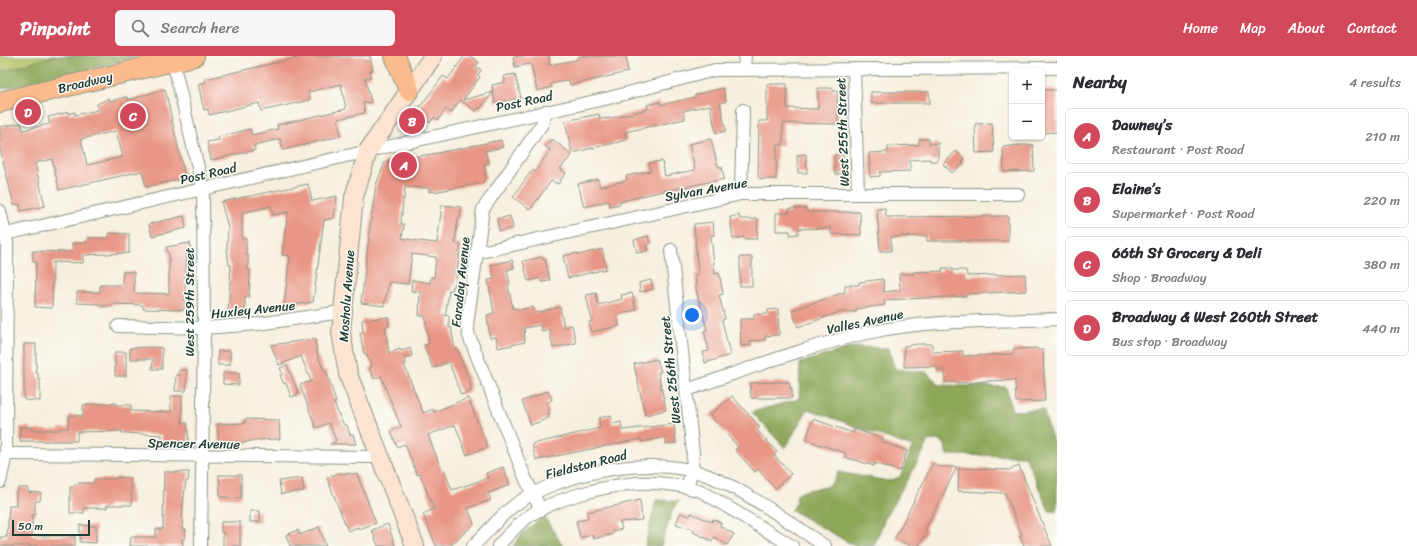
<!DOCTYPE html>
<html lang="en">
<head>
<meta charset="utf-8">
<style>
	:root { --surface:#fff; --page:#f7f7f7; --text:#2b2b33; --muted:#7c7c81; --line:#e1e1e2; --accent:#d1495b }
	body { margin:0; font-family:Sriracha,sans-serif; background:var(--page); color:var(--text) }
	.controls { position:absolute; right:12px; top:12px; display:grid; overflow:hidden; border-radius:6px; box-shadow:0 1px 3px #0004 }
	.controls button { width:36px; height:36px; display:grid; place-items:center; padding:0; border:0; border-bottom:1px solid var(--line); background:var(--surface); color:var(--text); font:20px sans-serif }
	.scale { position:absolute; left:12px; bottom:10px; width:78px; box-sizing:border-box; padding-left:4px; border:2px solid #1f3d34; border-top:0; font-size:11px; line-height:14px; white-space:nowrap; color:#1f3d34; -webkit-text-stroke:3px #fdfcf7; paint-order:stroke }
	.you { position:absolute; left:692px; top:259px; width:14px; height:14px; margin:-10px; border:3px solid #fff; border-radius:50%; background:#1a73e8; box-shadow:0 0 0 6px #1a73e833 }
	.badge { display:grid; place-items:center; width:26px; height:26px; border-radius:50%; background:var(--accent); color:#fff; font-size:13px; font-weight:700 }
	.pin { position:absolute; translate:-50% -50%; border:2px solid #fff; box-shadow:0 1px 4px #0006 }
	.list { margin:0; padding:0; list-style:none }
	h2 { display:flex; justify-content:space-between; align-items:center; height:52px; margin:0; padding:0 16px; font-size:17px }
	h2 small { font-size:13px; font-weight:400; color:var(--muted) }
	.list li { display:grid; grid-template-columns:26px 1fr auto; gap:12px; align-items:center; box-sizing:border-box; height:56px; margin:0 8px 8px; padding:0 8px; border:1px solid var(--line); border-radius:6px }
	.list b { display:block; font-size:15px; white-space:nowrap }
	.list p { margin:0; font-size:13px; white-space:nowrap; color:var(--muted) }
	.list em { font-size:13px; font-style:normal; color:var(--muted) }
	.icon { flex:none; width:22px; height:22px; fill:none; stroke:currentColor; stroke-width:2; stroke-linecap:round; stroke-linejoin:round }
	.map { position:relative; flex:none; width:1057px; height:490px; overflow:hidden }
	header { display:flex; align-items:center; gap:24px; box-sizing:border-box; height:56px; padding:0 20px; background:var(--accent); color:#fff }
	header strong { font-size:19px }
	nav { display:flex; gap:22px; margin-inline-start:auto; font-size:14px }
	.search { width:280px; height:36px; background:var(--page); display:flex; align-items:center; gap:10px; box-sizing:border-box; padding:0 14px; border-radius:6px; color:var(--muted); font-size:15px }
	main { display:flex }
	aside { flex:1; background:var(--surface) }
	.map>svg:first-child { display:block }
</style>
</head>
<body>
<header>
<strong>Pinpoint</strong>
<div class="search"><svg class="icon" aria-label="search" viewBox="0 0 24 24"><circle cx="10" cy="10" r="6"/><path d="M15 15l6 6"/></svg>Search here</div>
<nav><a>Home</a><a>Map</a><a>About</a><a>Contact</a></nav>
</header>
<main>
<div class="map">
<svg width="1057" height="490" viewBox="0 0 1057 490">
	<rect width="100%" height="100%" fill="#fdfcf7"/>
	<filter id="ink" filterUnits="userSpaceOnUse"><feTurbulence type="fractalNoise" baseFrequency=".025" numOctaves="2"/><feDisplacementMap in="SourceGraphic" scale="8" xChannelSelector="R" yChannelSelector="G"/><feConvolveMatrix kernelMatrix="1 2 1 2 8 2 1 2 1" color-interpolation-filters="sRGB"/></filter>
	<filter id="wash" filterUnits="userSpaceOnUse"><feTurbulence type="fractalNoise" baseFrequency=".012" numOctaves="4" result="noise"/><feDisplacementMap in="SourceGraphic" scale="16" xChannelSelector="R" yChannelSelector="G"/><feGaussianBlur stdDeviation="0.9" result="paint"/><feColorMatrix in="noise" values="0 0 0 0 0 0 0 0 0 0 0 0 0 0 0 0 0 1.4 0 .05"/><feComposite in="paint" operator="in"/></filter>
	<g filter="url(#wash)">
		<rect width="100%" height="100%" fill="#f6efdd"/>
		<!-- green -->
		<polygon fill="#b2bf62" stroke="#687e4b" points="0,0 86,0 0,20"/>
		<!-- forest -->
		<g fill="#8da658" stroke="#567246">
			<polygon points="54,0 138,0 71,19 0,33 0,16"/>
			<path d="M 853,291 L 888,292 L 895,313 L 926,316 L 940,329 L 1006,331 L 1012,355 L 1043,353 L 1053,386 L 1057,386 L 1057,456 L 1049,455 L 1025,400 L 948,399 L 946,397 L 945,388 L 937,384 L 927,385 L 924,395 L 885,462 L 874,490 L 855,490 L 791,454 L 797,446 L 796,440 C 811,426 828,442 838,416 L 888,425 L 900,421 L 912,391 L 808,353 L 785,392 L 752,356 L 799,343 L 800,307 Z"/>
			<polygon points="656,444 679,445 672,456 661,490 645,490"/>
			<polygon points="544,460 563,490 513,490 523,477"/>
		</g>
		<g id="blocks">
			<!-- building -->
			<g fill="#e89685" fill-rule="evenodd">
				<polygon points="305,0 370,0 373,14 370,15 371,21 365,22 371,46 363,47 365,57 338,63 341,80 283,94 280,83 254,89 255,94 211,104 207,86 219,84 218,81 250,73 252,79 278,73 277,69 346,53 341,28 308,36 310,44 261,55 259,47 209,59 208,53 204,54 198,28 206,26 205,23"/>
				<polygon points="464,0 470,0 479,6 476,11 481,14 478,19 480,21 463,44 493,36 492,29 505,26 504,20 515,18 521,42 495,47 493,36 480,53 478,52 476,55 460,44 451,57 446,53 438,64 434,61 431,66 405,71 443,20 448,23"/>
				<polygon points="519,0 549,0 549,9 576,4 579,0 626,0 628,16 570,29 569,24 551,28 552,31 537,35 531,9 529,8 515,11 513,1"/>
				<polygon points="767,28 787,28 787,52 818,53 818,32 833,32 833,35 837,35 838,68 783,67 783,89 777,89 776,123 761,123 758,121 759,65 767,65"/>
				<polygon points="723,32 726,45 720,47 726,75 716,77 710,49 683,55 685,63 625,76 627,84 572,97 565,65 599,58 600,63 612,62 648,53 647,49 660,46 661,49 695,41 695,39"/>
				<path d="M 165,33 L 185,122 L 146,131 L 142,115 L 59,134 L 52,103 L 35,107 L 45,150 L 21,155 L 20,148 L 14,149 L 0,93 L 0,71 L 21,67 L 23,74 L 50,68 L 48,61 L 69,56 L 69,58 L 75,56 L 75,59 L 98,54 L 97,48 L 109,42 L 110,45 L 127,41 L 128,44 ZM 116,75 L 123,101 L 87,109 L 81,83 Z"/>
				<polygon points="1042,34 1057,34 1057,76 1042,77"/>
				<polygon points="871,36 929,36 930,47 871,47"/>
				<polygon points="992,67 994,96 976,97 975,68"/>
				<polygon points="552,83 572,99 560,113 566,117 558,128 551,125 530,154 513,141 532,114 535,116 550,94 545,90"/>
				<polygon points="711,83 717,107 719,111 722,111 724,123 654,137 619,146 620,148 610,150 609,145 584,151 578,128 598,123 600,131 627,124 626,120 651,115 649,107 662,105 665,120 695,114 689,88"/>
				<polygon points="919,83 929,83 929,88 938,87 938,105 930,105 930,103 910,104 910,115 880,116 880,120 870,121 869,97 888,96 888,90 919,89"/>
				<polygon points="501,84 503,91 485,95 489,107 484,108 486,122 482,127 434,136 434,135 429,136 429,132 405,131 404,143 402,143 403,144 401,168 404,168 402,182 418,185 437,187 442,149 461,151 460,162 458,162 455,187 461,188 455,230 453,229 452,235 449,234 445,260 449,259 449,272 451,271 455,293 457,292 471,330 470,330 471,335 461,339 449,306 433,312 424,289 429,288 425,260 419,260 420,236 411,235 412,224 430,227 431,221 434,222 436,201 412,198 408,228 389,226 384,250 361,247 372,156 376,129 385,106 412,100 412,101 438,97"/>
				<polygon points="1022,89 1033,89 1034,115 1004,116 1003,91"/>
				<polygon points="956,95 965,103 962,106 964,107 952,117 943,108"/>
				<polygon points="806,98 807,117 798,117 797,99"/>
				<polygon points="843,98 844,118 835,118 834,99"/>
				<polygon points="308,128 312,145 337,140 334,162 324,164 313,246 284,250 290,200 282,199 288,156 273,159 271,150 242,157 242,183 246,183 246,199 248,199 248,214 250,214 249,241 245,241 245,256 228,256 231,209 229,209 227,192 228,171 221,146"/>
				<polygon points="798,152 807,153 807,156 860,156 861,179 831,178 831,172 798,173 798,178 790,179 790,175 776,175 776,157 789,157 789,153"/>
				<polygon points="885,152 886,161 1008,160 1008,185 927,185 927,180 891,181 891,195 880,195 877,153"/>
				<polygon points="739,159 740,163 758,163 757,183 744,183 744,181 733,183 730,161"/>
				<polygon points="184,160 186,172 152,180 149,168"/>
				<polygon points="510,160 513,172 499,175 497,163"/>
				<polygon points="713,166 714,179 711,180 715,218 719,217 721,227 723,238 719,239 725,263 722,264 730,299 705,307 703,296 709,295 704,275 707,274 696,233 695,219 698,218 694,168"/>
				<polygon points="109,177 129,178 129,197 83,199 83,207 53,206 52,252 35,251 36,206 33,206 33,195 72,196 72,187 87,187 87,182 109,182"/>
				<polygon points="648,180 650,188 646,189 647,195 637,197 634,184"/>
				<polygon points="190,187 191,195 187,196 184,254 143,253 143,249 112,248 112,250 100,250 100,248 77,247 77,236 100,236 100,229 122,229 123,216 134,216 134,237 169,238 169,200 166,191"/>
				<polygon points="602,193 606,213 568,222 563,200 577,197 578,199"/>
				<polygon points="542,201 543,204 545,203 550,225 541,226 540,222 528,225 523,205"/>
				<rect x="740" y="201" width="12" height="29"/>
				<polygon points="512,204 514,212 507,214 510,228 508,229 513,253 517,252 518,254 533,251 535,257 560,251 564,271 572,269 576,287 553,292 549,273 542,275 540,269 524,272 525,286 498,292 496,281 490,282 487,259 494,257 488,224 494,223 491,209"/>
				<polygon points="942,212 952,212 952,214 966,214 967,220 1025,218 1026,235 967,238 967,240 884,244 885,249 856,253 856,256 840,256 798,271 792,254 845,236 845,229 859,229 859,226 883,223 884,236 900,234 899,218 913,218 913,216 943,215"/>
				<polygon points="651,224 653,233 640,236 639,227"/>
				<polygon points="596,237 598,249 622,243 621,239 632,237 636,254 617,259 619,270 591,276 589,266 592,265 586,239"/>
				<polygon points="778,253 779,279 765,280 765,284 750,285 751,289 741,290 740,263 754,263 754,258 768,258 768,254"/>
				<polygon points="388,261 389,270 385,271 389,297 400,293 401,295 410,292 412,300 404,302 406,307 404,308 423,357 433,353 434,356 468,342 488,391 467,399 455,369 428,379 442,415 444,414 452,434 488,422 486,417 503,411 510,429 488,437 491,444 468,452 474,468 450,490 436,490 423,458 434,453 420,418 417,419 405,388 397,391 391,375 401,371 381,320 374,323 369,312 372,311 366,297 364,298 360,277 363,277 362,264"/>
				<polygon points="315,283 317,298 324,315 326,314 336,346 334,347 340,362 344,369 347,369 350,379 353,378 356,388 330,388 336,385 329,367 316,372 300,329 311,325 301,300 279,309 271,289"/>
				<polygon points="24,288 36,288 36,317 38,317 38,323 40,323 40,345 24,344"/>
				<polygon points="918,288 932,288 932,296 963,295 963,300 1013,298 1013,293 1037,292 1038,294 1043,294 1045,345 1016,346 1015,324 985,325 973,327 945,326 945,314 937,314 937,310 904,311 904,290"/>
				<polygon points="153,291 162,292 162,313 152,313 153,303 130,303 130,292"/>
				<rect x="218" y="295" width="12" height="14"/>
				<rect x="115" y="296" width="11" height="24"/>
				<polygon points="657,303 661,316 658,316 666,354 645,359 634,308"/>
				<polygon points="287,309 299,338 291,341 286,327 284,328 280,319 283,318 280,312"/>
				<polygon points="179,314 187,314 186,335 175,335 176,319 179,319"/>
				<polygon points="223,317 239,317 239,329 223,328"/>
				<polygon points="779,326 789,326 790,332 792,332 792,342 751,342 750,327"/>
				<polygon points="548,335 552,344 546,347 550,357 547,358 549,362 531,369 522,345"/>
				<polygon points="171,340 182,340 182,367 187,367 189,386 162,386 162,379 122,377 122,375 77,376 77,385 20,385 20,371 31,371 31,374 59,374 59,372 68,372 69,359 83,360 83,349 116,347 116,349 131,349 131,355 171,356"/>
				<polygon points="732,340 760,371 757,374 777,396 774,399 791,418 775,433 758,413 755,416 735,394 738,391 710,359"/>
				<polygon points="611,359 612,368 621,366 622,374 674,368 676,387 666,388 666,381 642,386 641,383 536,404 532,388 600,372 599,362"/>
				<polygon points="245,363 279,364 280,383 255,384 243,387 222,387 222,385 218,385 218,368 245,367"/>
				<polygon points="813,363 853,377 855,373 883,383 882,386 907,395 900,415 875,407 874,410 845,401 846,397 806,384"/>
				<polygon points="933,407 939,411 957,411 925,473 927,474 919,490 911,490 895,482"/>
				<polygon points="1019,410 1046,476 1052,490 1024,490 1020,480 1022,479 1005,437 958,435 959,412 1010,414"/>
				<polygon points="164,416 189,416 188,425 186,425 183,448 182,473 186,473 185,483 182,483 183,490 130,490 131,481 156,481 156,473 163,473"/>
				<polygon points="338,417 357,418 376,467 359,473 358,471 348,475 327,422"/>
				<polygon points="219,419 241,419 241,442 220,441"/>
				<polygon points="116,421 130,422 132,449 107,449 107,452 84,452 84,457 70,457 70,431 73,431 77,427 94,427 94,423 116,423"/>
				<polygon points="302,422 304,435 281,438 279,425"/>
				<polygon points="18,432 28,432 28,436 41,437 40,445 35,445 35,459 32,459 32,480 75,480 75,490 0,490 0,481 7,481 9,450 16,450 16,436 18,436"/>
				<polygon points="640,444 642,464 620,466 622,473 613,475 613,478 593,483 592,479 580,482 576,465 588,463 587,456"/>
				<rect x="250" y="455" width="10" height="11"/>
				<polygon points="680,457 690,460 691,457 712,466 713,463 721,467 720,470 734,478 727,489 714,481 712,485 693,476 694,474 676,468"/>
				<polygon points="221,466 240,466 240,490 223,490 223,476 221,476"/>
				<polygon points="388,468 395,490 378,490 372,474"/>
				<polygon points="80,469 96,470 96,487 80,486"/>
				<polygon points="319,471 326,490 290,490 286,479 298,474 300,479"/>
			</g>
		</g>
	</g>
	<g filter="url(#ink)">
		<use href="#blocks" fill-opacity="0" stroke="#8a9688" stroke-width="1"/>
		<g fill="none" stroke-linecap="round" stroke-linejoin="round">
			<defs>
				<g id="street">
					<polyline points="173,5 203,133 204,272 201,490"/>
					<polyline points="744,13 745,0"/>
					<polyline points="854,13 858,138"/>
					<polyline points="741,138 743,54"/>
					<polyline points="0,155 7,187 6,398 0,426"/>
					<polyline points="6,178 368,95 609,42 715,14 1057,12"/>
					<polyline points="671,194 693,397 692,414 687,431"/>
					<polyline points="476,197 741,138 1018,138"/>
					<polyline points="118,270 204,272 258,268 342,256"/>
					<path d="M 687,334 C 748,313 809,289 872,276 C 932,263 996,266 1057,263"/>
					<polyline points="6,398 381,401"/>
					<polyline points="541,454 526,424 469,280 467,269 483,153 542,68 546,55"/>
					<path d="M 473,490 C 489,475 501,458 519,446 C 565,415 657,398 709,420 C 747,435 790,467 825,490"/>
					<path d="M 498,490 C 508,479 517,469 529,460 C 556,442 604,430 637,427 C 658,426 681,429 701,435 L 792,490"/>
				</g>
				<polyline id="secondary" points="415,490 348,318 341,276 354,141 368,95 433,0"/>
				<g id="primary">
					<polyline points="395,0 409,34"/>
					<polyline points="0,46 194,0"/>
				</g>
			</defs>
			<!-- street casing -->
			<use href="#street" stroke="#8a9688" stroke-width="14"/>
			<!-- secondary casing -->
			<use href="#secondary" stroke="#8a9688" stroke-width="20"/>
			<!-- primary casing -->
			<use href="#primary" stroke="#8a9688" stroke-width="22"/>
			<!-- street -->
			<use href="#street" stroke="#fff" stroke-width="12"/>
			<!-- secondary -->
			<use href="#secondary" stroke="#fde4d1" stroke-width="18"/>
			<!-- primary -->
			<use href="#primary" stroke="#fbbb8d" stroke-width="20"/>
		</g>
	</g>
	<g text-anchor="middle" stroke-width="3" stroke-linejoin="round" paint-order="stroke">
		<!-- street labels -->
		<g font-size="13" fill="#1f3d34" stroke="#fdfcf7">
			<text transform="translate(85 26) rotate(-13)" y="5">Broadway</text>
			<text transform="translate(524 45) rotate(-12)" y="5">Post Road</text>
			<text transform="translate(842 76) rotate(-92)" y="5">West 255th Street</text>
			<text transform="translate(208 117) rotate(-13)" y="5">Post Road</text>
			<text transform="translate(706 133) rotate(-10)" y="5">Sylvan Avenue</text>
			<text transform="translate(460 226) rotate(-84)" y="5">Faraday Avenue</text>
			<text transform="translate(346 240) rotate(-86)" y="5">Mosholu Avenue</text>
			<text transform="translate(189 246) rotate(-90)" y="5">West 259th Street</text>
			<text transform="translate(253 253) rotate(-6)" y="5">Huxley Avenue</text>
			<text transform="translate(865 265) rotate(-12)" y="5">Valles Avenue</text>
			<text transform="translate(670 314) rotate(-96)" y="5">West 256th Street</text>
			<text transform="translate(194 387) rotate(1)" y="5">Spencer Avenue</text>
			<text transform="translate(586 408) rotate(-14)" y="5">Fieldston Road</text>
		</g>
	</g>
</svg>
<div class="controls">
<button>+</button>
<button>−</button>
</div>
<div class="scale">50 m</div>
<div class="you"></div>
<div class="pin badge" style="left:404px;top:109px">A</div>
<div class="pin badge" style="left:412px;top:65px">B</div>
<div class="pin badge" style="left:133px;top:60px">C</div>
<div class="pin badge" style="left:28px;top:56px">D</div>
</div>
<aside>
<h2>Nearby<small>4 results</small></h2>
<ul class="list">
<li><span class="badge">A</span><div><b>Dawney’s</b><p>Restaurant · Post Road</p></div><em>210 m</em></li>
<li><span class="badge">B</span><div><b>Elaine’s</b><p>Supermarket · Post Road</p></div><em>220 m</em></li>
<li><span class="badge">C</span><div><b>66th St Grocery &amp; Deli</b><p>Shop · Broadway</p></div><em>380 m</em></li>
<li><span class="badge">D</span><div><b>Broadway &amp; West 260th Street</b><p>Bus stop · Broadway</p></div><em>440 m</em></li>
</ul>
</aside>
</main>
</body>
</html>
